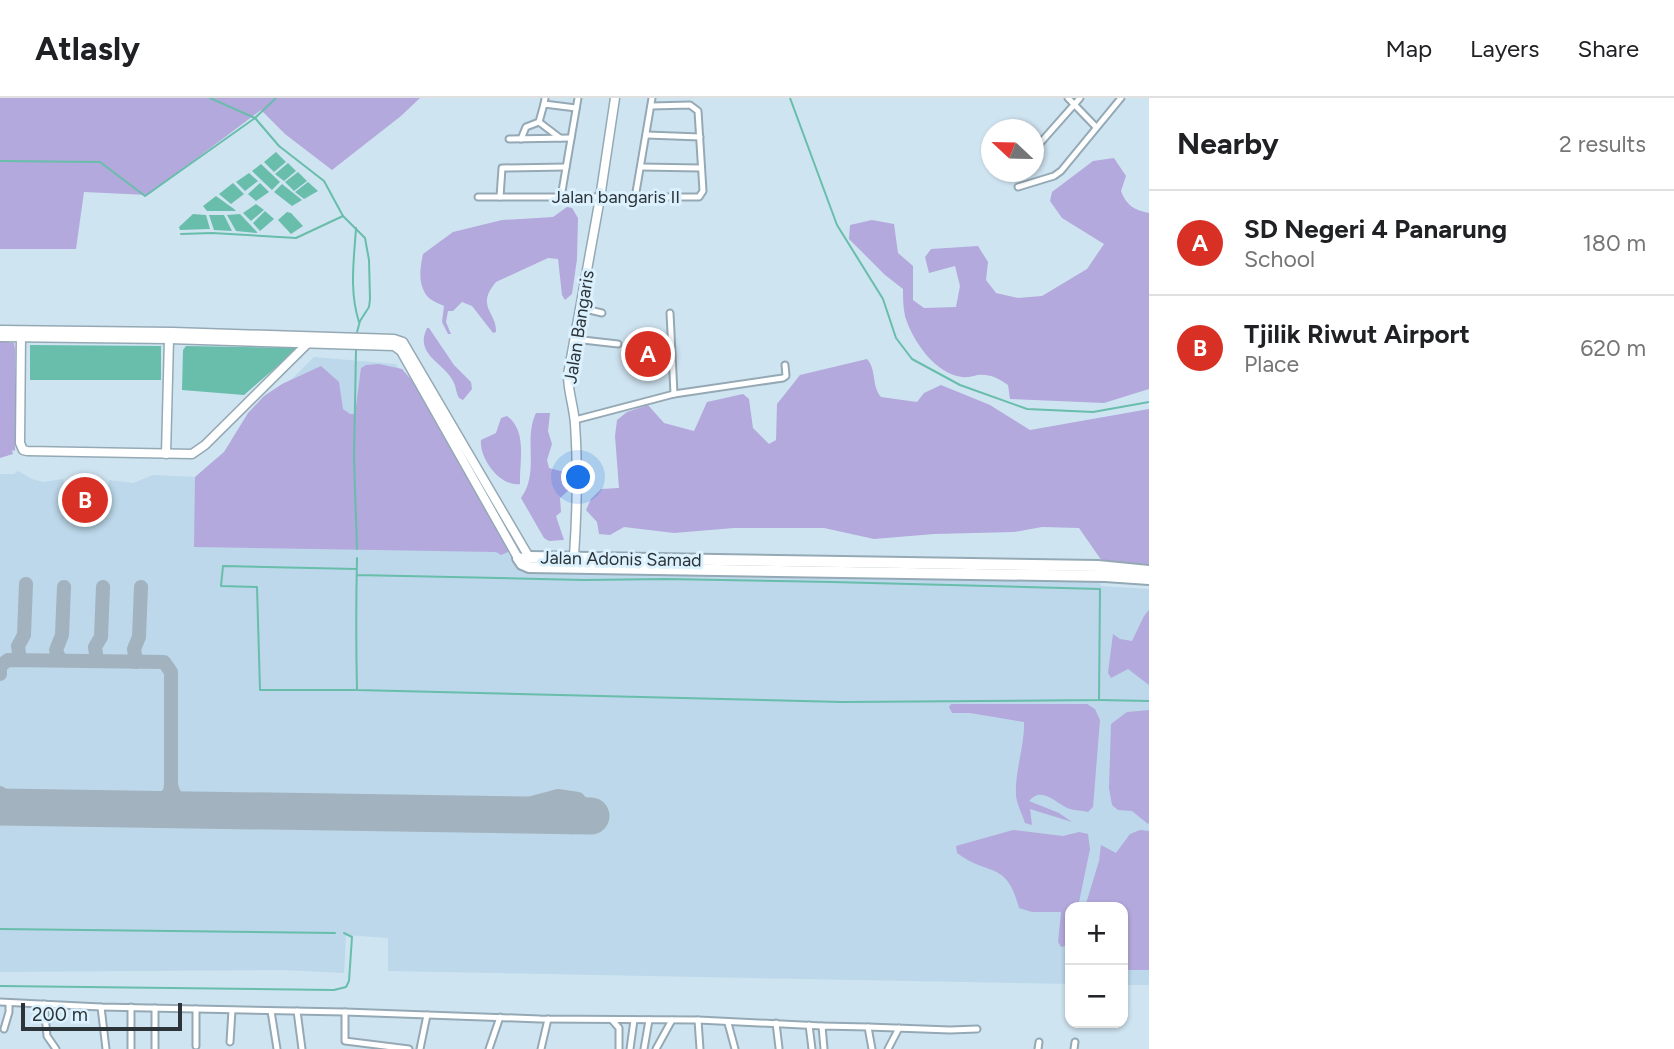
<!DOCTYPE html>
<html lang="en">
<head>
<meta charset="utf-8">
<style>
	:root { --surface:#fff; --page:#f6f6f6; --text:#202124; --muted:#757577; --line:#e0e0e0; --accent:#d93025 }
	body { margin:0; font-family:Figtree,sans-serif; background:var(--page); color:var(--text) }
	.controls { position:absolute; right:21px; bottom:21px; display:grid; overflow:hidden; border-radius:14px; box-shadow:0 2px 5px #0004 }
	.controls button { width:63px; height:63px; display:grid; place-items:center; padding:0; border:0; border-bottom:2px solid var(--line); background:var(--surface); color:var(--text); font:35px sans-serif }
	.compass { position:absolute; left:981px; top:21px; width:63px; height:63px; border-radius:50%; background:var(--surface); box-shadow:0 2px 5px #0004; rotate:292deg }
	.scale { position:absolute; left:21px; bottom:18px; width:161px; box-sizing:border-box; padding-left:7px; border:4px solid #2c3439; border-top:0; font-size:19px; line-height:24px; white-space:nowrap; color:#2c3439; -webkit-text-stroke:5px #dcf1fe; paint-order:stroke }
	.you { position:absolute; left:579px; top:380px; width:24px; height:24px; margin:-18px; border:5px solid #fff; border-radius:50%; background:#1a73e8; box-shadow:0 0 0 10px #1a73e833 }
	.badge { display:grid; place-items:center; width:46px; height:46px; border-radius:50%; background:var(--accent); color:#fff; font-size:23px; font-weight:700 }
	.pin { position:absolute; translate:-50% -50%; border:4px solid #fff; box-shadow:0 2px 7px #0006 }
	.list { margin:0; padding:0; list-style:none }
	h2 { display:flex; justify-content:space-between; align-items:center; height:91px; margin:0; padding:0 28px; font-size:30px }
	h2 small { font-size:23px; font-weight:400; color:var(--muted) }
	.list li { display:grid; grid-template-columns:46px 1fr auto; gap:21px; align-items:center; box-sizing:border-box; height:105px; padding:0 28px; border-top:2px solid var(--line) }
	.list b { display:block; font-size:26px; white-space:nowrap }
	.list p { margin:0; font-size:23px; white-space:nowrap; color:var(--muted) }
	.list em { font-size:23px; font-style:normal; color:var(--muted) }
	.map { position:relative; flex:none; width:1149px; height:951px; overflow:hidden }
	header { display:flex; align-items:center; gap:42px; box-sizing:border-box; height:98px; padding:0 35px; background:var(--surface); border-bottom:2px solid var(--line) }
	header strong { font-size:33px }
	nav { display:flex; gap:38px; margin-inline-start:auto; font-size:24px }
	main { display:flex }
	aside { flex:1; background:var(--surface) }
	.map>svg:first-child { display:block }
</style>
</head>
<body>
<header>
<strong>Atlasly</strong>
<nav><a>Map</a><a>Layers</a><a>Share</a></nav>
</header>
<main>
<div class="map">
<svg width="1149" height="951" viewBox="0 0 1149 951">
	<rect width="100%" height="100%" fill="#cfe4f1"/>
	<!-- built -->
	<g fill="#bcd8ea">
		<polygon points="666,238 667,272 630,274 629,240"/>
		<polygon points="314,259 396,266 416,297 423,298 525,472 1099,481 1101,488 1149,491 1149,887 1123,887 1123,809 1070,809 1070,886 388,873 388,840 346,837 344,875 283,872 0,874 0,376 14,376 18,373 32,381 43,384 63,381 64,386 83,381 93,382 108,389 109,382 133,385 153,377 195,379 224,354 259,314"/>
	</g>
	<!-- green -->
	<g fill="#b3a9dc">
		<polygon points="0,0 420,0 401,18 332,72 285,36 261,12 148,97 84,94 76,151 0,151"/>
		<path d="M 1114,60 L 1126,78 L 1121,93 C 1126,107 1134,112 1149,115 L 1149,291 L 1104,305 L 1010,301 L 1008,287 C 998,280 990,276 978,277 C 972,278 968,280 962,279 C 935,276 912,242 905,218 C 903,209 903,200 903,191 L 885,177 L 849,141 L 850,127 L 872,122 L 894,126 L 898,155 L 913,168 L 913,202 L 924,210 L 956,209 L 960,188 L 955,168 L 929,175 L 925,159 L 931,151 L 978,148 L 988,164 L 986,182 L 996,195 L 1018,200 L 1042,198 L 1087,171 L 1104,146 L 1062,120 L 1050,103 L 1052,94 L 1093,63 Z"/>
		<path d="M 567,109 L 572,110 L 578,120 L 577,161 L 572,196 L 565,202 L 562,197 L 558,161 L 548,160 L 496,184 C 475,209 497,214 496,234 L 493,235 L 472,208 L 462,204 L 453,213 L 448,213 L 446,224 L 451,236 L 448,236 L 442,224 L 444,208 C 440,206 432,203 429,200 C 417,188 420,170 423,156 L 453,134 L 502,122 L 553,119 Z"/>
		<path d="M 427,230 L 429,230 L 454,267 L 471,284 L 472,291 L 463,302 L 459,300 C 456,295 456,288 453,283 C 443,264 414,256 427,230 Z"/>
		<polygon points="0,243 14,245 15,251 15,353 12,352 13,356 0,360"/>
		<path d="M 867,261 C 877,272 871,287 881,299 L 917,304 L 924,295 L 941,287 L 990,307 L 1030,332 L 1149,311 L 1149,468 L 1104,466 L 1079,430 L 1042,429 L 1014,434 L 934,436 L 874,441 L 824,430 L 734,430 L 674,435 L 624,429 L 610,437 L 599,436 L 597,424 L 586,412 L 591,401 L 601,391 L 619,390 L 615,338 L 617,322 L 627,314 L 648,307 L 664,325 L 694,333 L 707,304 L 743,296 L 749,301 L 753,330 L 769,346 L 776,342 L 777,306 L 800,277 Z"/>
		<polygon points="379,266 402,271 416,287 430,314 451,346 509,451 508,454 501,457 496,454 194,449 195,379 224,354 248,315 264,298 282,286 321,268 339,284 343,311 350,316 355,316 361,270 366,267"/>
		<path d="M 536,315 L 550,315 L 548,333 L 552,346 L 547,362 L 549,370 L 564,374 L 571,385 L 569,392 L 560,400 L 561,414 L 556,418 L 564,442 L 549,443 L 544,440 L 521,400 C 540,374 523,342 536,315 Z"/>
		<path d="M 507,318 C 528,333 519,365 520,386 C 500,389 479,360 481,342 L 496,335 L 501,320 Z"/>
		<polygon points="1149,512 1149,587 1128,571 1111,580 1108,575 1113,536 1120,541 1132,543 1144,518"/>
		<path d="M 951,606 L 1087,606 L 1095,611 L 1100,622 L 1093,709 L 1088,714 C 1082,712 1076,713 1070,711 C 1056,706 1042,687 1029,703 L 1059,715 L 1072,724 L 1030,711 L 1032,727 L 1025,725 C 1023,718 1019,711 1017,703 C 1012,682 1025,649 1024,624 L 970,615 L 952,615 L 949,609 Z"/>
		<polygon points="1149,612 1149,725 1148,726 1132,713 1118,712 1112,707 1109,690 1111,626 1127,614"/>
		<path d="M 1013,732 L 1063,738 L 1079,734 L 1088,736 L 1090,751 L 1078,809 L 1070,809 L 1070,835 L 1065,848 L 1061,849 L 1058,844 L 1061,814 L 1032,814 L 1019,810 C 1007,762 989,779 957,755 L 956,748 Z"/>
		<polygon points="1140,732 1149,733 1149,872 1123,872 1123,809 1085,809 1099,763 1101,747 1116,755 1130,736"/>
	</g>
	<!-- water -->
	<g fill="#68bdab">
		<polygon points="276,54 286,64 274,74 264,64"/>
		<polygon points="288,65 296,73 284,83 275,76"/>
		<polygon points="261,66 280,84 272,92 252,73"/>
		<polygon points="298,74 307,83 294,93 285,84"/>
		<polygon points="249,75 258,83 245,93 236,84"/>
		<polygon points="308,84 318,93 304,101 295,94"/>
		<polygon points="233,85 244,96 231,106 219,96"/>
		<polygon points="260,85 269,94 256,103 248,96"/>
		<polygon points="282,86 302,102 292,108 274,94"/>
		<polygon points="216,98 234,111 236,113 207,113 203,108"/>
		<polygon points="256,106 264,112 251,123 243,115"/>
		<polygon points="265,113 274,121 260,133 253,125"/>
		<polygon points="287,114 291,115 303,128 291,136 278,122"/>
		<polygon points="193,116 206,117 210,131 180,132 179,129"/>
		<polygon points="240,116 257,134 257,135 236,133 227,117"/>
		<polygon points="209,117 224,117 232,133 214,132"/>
		<polygon points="30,247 161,248 161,282 30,282"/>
		<polygon points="186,248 295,250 296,252 244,297 182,292 183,252"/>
	</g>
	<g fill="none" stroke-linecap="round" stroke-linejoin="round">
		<!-- stream -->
		<g stroke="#68bdab" stroke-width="2">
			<polyline points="210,0 255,20 279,48 324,83 343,118 365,140 369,162 370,201 369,209 360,223 357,234"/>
			<polyline points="790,0 837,127 883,201 896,240 912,261 960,287 1027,311 1093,314 1149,304"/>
			<polyline points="0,63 100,64 145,98 255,20 276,0"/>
			<path d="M 356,130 C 354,162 349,193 359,224"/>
			<polyline points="181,136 212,135 296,140 343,118"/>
			<polyline points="356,252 354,360 357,451"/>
			<polyline points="356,471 223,468 221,488 257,489 260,592 357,592"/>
			<path d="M 357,477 L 584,482 L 666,481 L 832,484 L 1100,491 L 1099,602 L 842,604 L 357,592 C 356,548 356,504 357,460"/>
			<polyline points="1100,602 1149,603"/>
			<polyline points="0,831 335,835"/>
			<polyline points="0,888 334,892 346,889 349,883 352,839 344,835"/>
		</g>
		<!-- taxiway -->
		<g stroke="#a2b2be" stroke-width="14">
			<polyline points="20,562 18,548 24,537 26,486"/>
			<polyline points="60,562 56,552 62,537 64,489"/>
			<polyline points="97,563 95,549 101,539 103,489"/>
			<polyline points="136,564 134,551 139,539 141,489"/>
			<path d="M 0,576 L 0,568 L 8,562 L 164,564 L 171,574 L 171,687 C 175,702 182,708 197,712"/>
			<polyline points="0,695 9,705 17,708 77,710"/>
			<polyline points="141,711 158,708 170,694 171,687"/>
			<path d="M 488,717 L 558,698 L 578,701 C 591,715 585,734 564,728 L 556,718"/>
		</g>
		<!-- runway -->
		<polyline stroke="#a2b2be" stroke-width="37" points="0,709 591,718"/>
		<defs>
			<g id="street">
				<polyline points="545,0 544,6 576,10"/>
				<polyline points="1068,0 1096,29"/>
				<polyline points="539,24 560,40"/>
				<polyline points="647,37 700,39"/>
				<polyline points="509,41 571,40"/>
				<polyline points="521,41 526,29 539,24 544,6"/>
				<polyline points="1034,52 1080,0"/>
				<polyline points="641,69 700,70"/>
				<polyline points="1018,89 1054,78 1061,73 1121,0"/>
				<polyline points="478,99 699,99 703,93 698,13 690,7 651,8"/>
				<polyline points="500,99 502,70 566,69"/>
				<polyline points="561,99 578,0"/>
				<polyline points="635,100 652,0"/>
				<polyline points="581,210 602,215"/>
				<polyline points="670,215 674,296"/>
				<polyline points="574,241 618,246"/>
				<polyline points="575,322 674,296 783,280 786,278 785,267"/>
				<polyline points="0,904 101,909 345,914 540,921 698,922 822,928"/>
				<polyline points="44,906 47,938 56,951"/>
				<polyline points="101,909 106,951"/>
				<polyline points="131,909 131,951"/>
				<polyline points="271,913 277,951"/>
				<polyline points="297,913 302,951"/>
				<polyline points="345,914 345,943 409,951"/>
				<polyline points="612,922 619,930 619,951"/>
				<polyline points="698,922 700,951"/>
				<polyline points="728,925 735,951"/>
				<polyline points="776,925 779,950"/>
				<polyline points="809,927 812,951"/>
				<polyline points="868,929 950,932 977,931"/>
				<polyline points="4,931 9,914 9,905"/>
				<polyline points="230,944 232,912"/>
				<polyline points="196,948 196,911"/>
				<polyline points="155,951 155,910"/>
				<polyline points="420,951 427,917"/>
				<polyline points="489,951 500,919"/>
				<polyline points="541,951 548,921"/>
				<polyline points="630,951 634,922"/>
				<polyline points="644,951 649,922"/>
				<polyline points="656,951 672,922"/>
				<polyline points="824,951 822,928 868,929 872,951"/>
				<polyline points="888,951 899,930"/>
				<polyline points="1038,951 1039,944"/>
				<polyline points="1074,951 1075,944"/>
			</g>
			<g id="secondary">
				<polyline points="0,232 173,234 394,241 403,244 529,459 518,460 401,253 394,248 169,241 0,239"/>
				<polyline points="21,235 20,345 23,352 27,353 192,356 205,347 309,244"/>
				<polyline points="166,356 169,241"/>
				<path d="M 574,458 C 577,414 578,370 575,326 C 574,309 568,294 568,277 L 600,100 L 615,0"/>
			</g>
			<g id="highway">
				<polyline points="529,459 1098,468 1149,473"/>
				<polyline points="518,460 522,466 529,469 1105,478 1149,481"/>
			</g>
		</defs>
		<!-- street casing -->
		<use href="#street" stroke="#95a9b5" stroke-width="9"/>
		<!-- secondary casing -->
		<use href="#secondary" stroke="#95a9b5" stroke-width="11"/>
		<!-- highway casing -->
		<use href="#highway" stroke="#95a9b5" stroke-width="14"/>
		<!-- street -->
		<use href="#street" stroke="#fff" stroke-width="5"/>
		<!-- secondary -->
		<use href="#secondary" stroke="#fff" stroke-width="8"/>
		<!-- highway -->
		<use href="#highway" stroke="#fff" stroke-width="10"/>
	</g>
	<g text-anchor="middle" stroke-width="6" stroke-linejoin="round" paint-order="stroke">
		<!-- street labels -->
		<g font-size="18" fill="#2c3439" stroke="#dcf1fe">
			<text x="616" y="105">Jalan bangaris II</text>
			<text transform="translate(579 229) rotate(-81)" y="6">Jalan Bangaris</text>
			<text transform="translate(621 461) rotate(1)" y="6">Jalan Adonis Samad</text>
		</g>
	</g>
</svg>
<div class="controls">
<button>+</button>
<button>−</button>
</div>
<svg class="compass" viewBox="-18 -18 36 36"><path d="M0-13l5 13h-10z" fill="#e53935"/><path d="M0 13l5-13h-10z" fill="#757577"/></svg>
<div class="scale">200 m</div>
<div class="you"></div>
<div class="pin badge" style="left:648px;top:256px">A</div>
<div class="pin badge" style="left:85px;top:402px">B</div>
</div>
<aside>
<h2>Nearby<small>2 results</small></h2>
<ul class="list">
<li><span class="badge">A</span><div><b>SD Negeri 4 Panarung</b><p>School</p></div><em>180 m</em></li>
<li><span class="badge">B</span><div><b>Tjilik Riwut Airport</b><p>Place</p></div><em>620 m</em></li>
</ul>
</aside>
</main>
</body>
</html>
